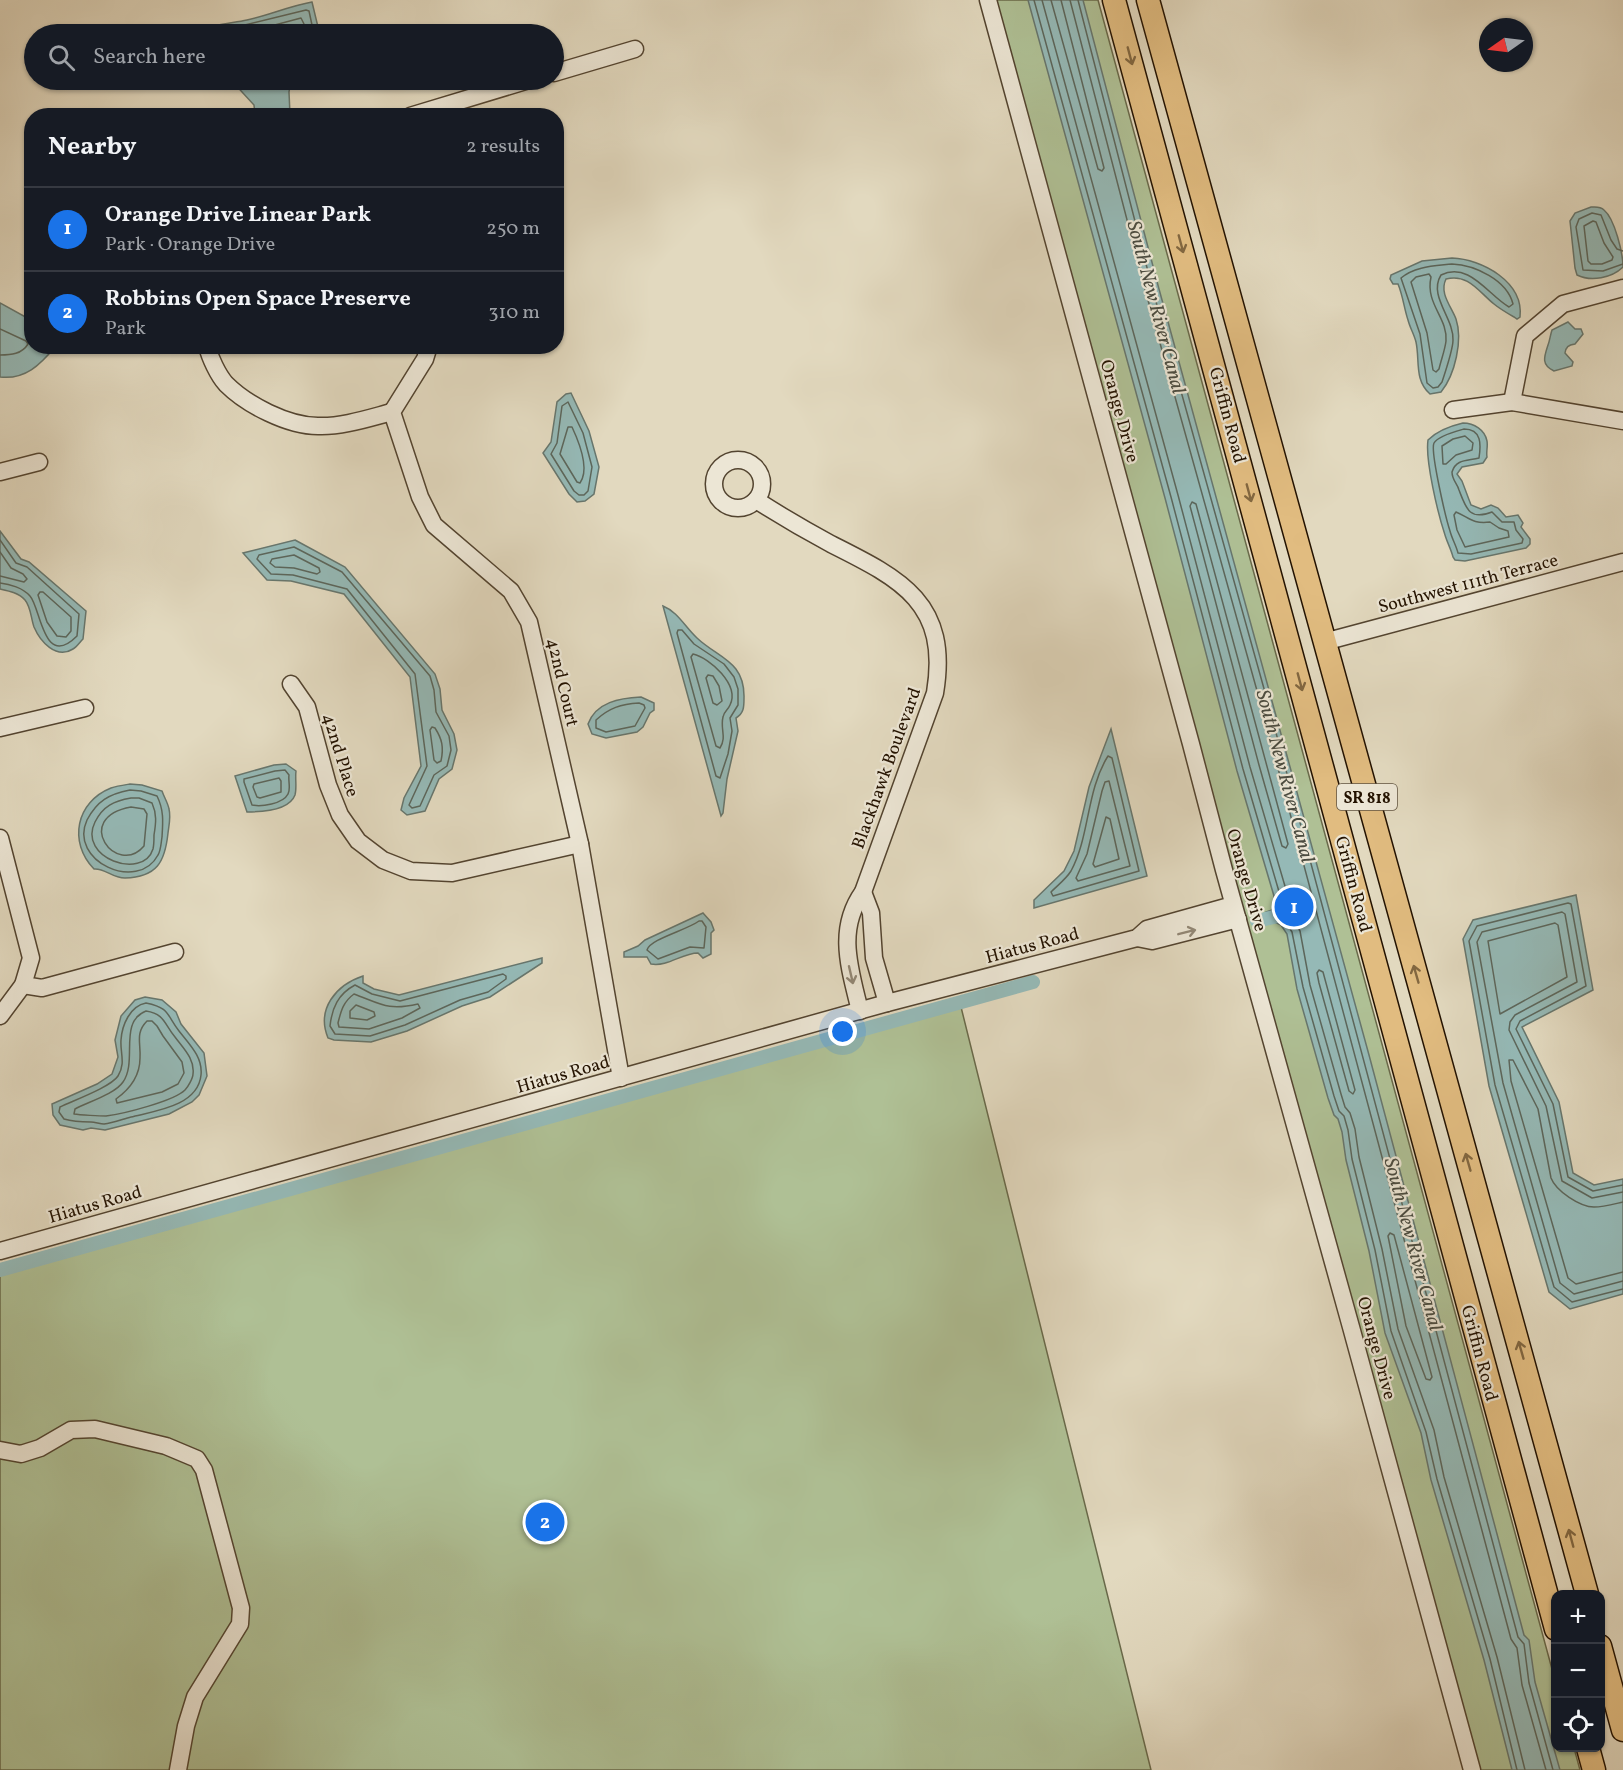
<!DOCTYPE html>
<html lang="en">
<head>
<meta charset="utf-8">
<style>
	:root { --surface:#171b24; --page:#20242c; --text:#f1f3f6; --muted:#9ea1a6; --line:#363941; --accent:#1a73e8 }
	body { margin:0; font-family:Vollkorn,serif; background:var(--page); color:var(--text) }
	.controls { position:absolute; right:18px; bottom:18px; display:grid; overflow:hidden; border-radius:12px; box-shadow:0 2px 4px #0004 }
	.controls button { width:54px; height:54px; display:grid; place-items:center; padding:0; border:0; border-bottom:2px solid var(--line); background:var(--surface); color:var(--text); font:30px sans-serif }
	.compass { position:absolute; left:1479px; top:18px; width:54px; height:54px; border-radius:50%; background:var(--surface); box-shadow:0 2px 4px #0004; rotate:256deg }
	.you { position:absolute; left:843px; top:1032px; width:21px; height:21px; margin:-15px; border:4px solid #fff; border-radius:50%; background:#1a73e8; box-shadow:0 0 0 9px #1a73e833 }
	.badge { display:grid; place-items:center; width:39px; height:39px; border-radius:50%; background:var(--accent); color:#fff; font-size:20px; font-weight:700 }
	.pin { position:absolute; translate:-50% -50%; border:3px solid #fff; box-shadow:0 2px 6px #0006 }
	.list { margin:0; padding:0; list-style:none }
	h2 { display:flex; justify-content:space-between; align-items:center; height:78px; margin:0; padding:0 24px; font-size:26px }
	h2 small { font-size:20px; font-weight:400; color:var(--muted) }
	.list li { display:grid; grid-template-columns:39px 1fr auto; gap:18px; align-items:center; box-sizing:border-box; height:84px; padding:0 24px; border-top:2px solid var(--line) }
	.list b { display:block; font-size:22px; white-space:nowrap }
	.list p { margin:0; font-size:20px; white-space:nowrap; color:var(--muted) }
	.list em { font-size:20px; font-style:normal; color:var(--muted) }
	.icon { flex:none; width:33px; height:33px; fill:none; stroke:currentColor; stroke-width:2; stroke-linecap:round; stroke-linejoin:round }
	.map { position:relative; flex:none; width:1623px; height:1770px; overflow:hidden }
	.search { position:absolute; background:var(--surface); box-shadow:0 2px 4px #0004; left:24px; top:24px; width:540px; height:66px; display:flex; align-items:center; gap:15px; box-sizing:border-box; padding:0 21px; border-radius:33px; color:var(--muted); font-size:22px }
	.panel { position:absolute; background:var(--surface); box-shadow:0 2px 4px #0004; left:24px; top:108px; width:540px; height:246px; border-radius:24px }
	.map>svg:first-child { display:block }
</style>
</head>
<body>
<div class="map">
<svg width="1623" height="1770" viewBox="0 0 1623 1770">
	<rect width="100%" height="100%" fill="#e2d9bf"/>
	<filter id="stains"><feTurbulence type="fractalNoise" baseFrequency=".00333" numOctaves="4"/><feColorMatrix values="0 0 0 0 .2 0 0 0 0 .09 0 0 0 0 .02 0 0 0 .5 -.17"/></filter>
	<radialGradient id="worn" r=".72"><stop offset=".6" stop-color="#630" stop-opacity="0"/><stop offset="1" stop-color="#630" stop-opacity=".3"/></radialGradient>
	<!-- green -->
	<g fill="#afc095" stroke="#69694a" stroke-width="1.5">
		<polygon points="995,0 1098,0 1555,1680 1556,1748 1574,1748 1580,1770 1477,1770"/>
		<polygon points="960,1003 1151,1770 0,1770 0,1274"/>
	</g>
	<!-- water -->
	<g fill="#95b9b6" stroke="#67766d" stroke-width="1.5">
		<polygon points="1028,0 1083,0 1159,289 1369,1055 1524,1635 1529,1640 1535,1682 1560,1770 1512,1770 1484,1660 1431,1480 1421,1433 1385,1333 1369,1251 1346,1160 1342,1132 1338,1119 1334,1115 1328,1098 1297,989 1287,934 1281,925 1275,922 1269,924 1266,912 1275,909 1274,896 1237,771 1165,498"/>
		<path d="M 312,2 L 318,27 L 314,34 L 198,34 C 214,23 229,24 247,20 C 269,15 290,6 312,2 Z"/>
		<polygon points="231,80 291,80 289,92 290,115 255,115 254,105"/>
		<path d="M 1591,207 C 1596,207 1600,206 1604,210 C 1615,219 1623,254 1623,267 C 1612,278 1591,282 1577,275 L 1575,268 L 1570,221 L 1575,213 Z"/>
		<path d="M 1452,258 C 1482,259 1524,282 1520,317 L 1517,319 L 1514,317 C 1507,313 1500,309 1494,304 C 1479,292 1468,273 1446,279 C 1439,293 1451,306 1456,319 C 1463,340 1455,375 1441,392 L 1430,394 C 1414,380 1420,360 1416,342 C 1414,334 1410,328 1408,320 C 1404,308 1403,296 1398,284 L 1393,284 L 1390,279 L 1391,275 L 1422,261 Z"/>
		<path d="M 0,303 L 31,320 L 32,346 L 55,347 C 40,365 25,380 0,377 Z"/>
		<path d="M 1568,322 L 1575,329 L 1581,329 L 1583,334 L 1575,344 C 1568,345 1566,347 1565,353 L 1573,362 L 1572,366 L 1554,371 C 1541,365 1544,357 1548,345 C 1550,340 1550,336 1552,330 Z"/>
		<polygon points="571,393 589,431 599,467 594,494 585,501 577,502 569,494 543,453 551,442 557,402 566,394"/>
		<path d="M 1463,423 C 1474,423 1485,430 1487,441 C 1488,447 1486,451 1487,457 L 1483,463 L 1462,467 L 1457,474 L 1462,481 L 1471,505 L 1481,509 L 1491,505 L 1498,508 L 1506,517 L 1518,515 L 1523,523 L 1521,527 L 1530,539 L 1530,544 L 1526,548 L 1465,561 L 1455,560 L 1453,557 C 1451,549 1447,542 1445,535 C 1438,514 1425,460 1428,440 C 1438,430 1450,426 1463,423 Z"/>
		<path d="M 0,531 L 21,559 L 29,562 L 86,611 L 83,639 C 80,642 77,647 73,649 C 56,660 40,641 34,627 C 31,619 31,607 25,600 C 19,593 9,591 0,589 Z"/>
		<polygon points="295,540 345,567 435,674 440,689 442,710 454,734 457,750 452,769 439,779 425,811 407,815 401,810 404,798 421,766 410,677 344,594 291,581 267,580 243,553"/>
		<path d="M 663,606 C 678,612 685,627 697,638 C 718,658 745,661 744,698 C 744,707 744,713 736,718 L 738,731 L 727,779 L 723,813 L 721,816 Z"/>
		<path d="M 641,697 L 654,703 L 654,710 L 650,713 L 643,727 L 637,732 L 606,738 L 592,734 L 588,724 C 596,702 620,698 641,697 Z"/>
		<polygon points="1111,729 1147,876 1034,908 1034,900 1064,871 1074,851 1089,787"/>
		<path d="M 286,764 L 296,771 C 295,779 297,788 295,795 C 289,811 261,812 247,812 L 235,776 L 274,765 Z"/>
		<path d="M 130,784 L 142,785 L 162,791 C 164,797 168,803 169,809 C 171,817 169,825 168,833 C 165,862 157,877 125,878 C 112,878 105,868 94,869 C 68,842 76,802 111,788 C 117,786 124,785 130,784 Z"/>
		<polygon points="1576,895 1593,990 1522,1027 1559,1102 1573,1173 1594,1185 1623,1179 1623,1294 1570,1309 1549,1292 1489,1086 1463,939 1473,920"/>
		<path d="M 703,913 L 711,922 L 714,930 L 711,933 L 711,954 L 703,958 L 698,953 C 682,953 668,967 651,964 L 647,957 L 624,957 L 624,952 L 638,946 L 645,940 Z"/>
		<path d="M 542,958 L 542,963 L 490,997 L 462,1006 L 407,1031 L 371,1042 L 334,1040 L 328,1038 C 316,1009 336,985 363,976 L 363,983 L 374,989 L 399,995 Z"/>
		<polygon points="145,997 162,1000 176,1012 181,1024 204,1053 207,1076 199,1095 192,1102 169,1114 105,1130 91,1128 83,1130 60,1125 53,1115 52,1104 97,1084 112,1074 118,1057 115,1040 121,1016 135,1000"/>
	</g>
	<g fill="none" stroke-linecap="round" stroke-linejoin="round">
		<!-- shore -->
		<g stroke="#5c665b" stroke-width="1.5">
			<polyline points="1034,0 1171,497 1243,769 1280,895 1282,904 1279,916 1285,921 1292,932 1303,987 1334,1096 1339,1111 1344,1116 1348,1130 1352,1159 1375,1250 1391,1331 1426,1432 1437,1479 1490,1659 1517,1770"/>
			<polyline points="1042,0 1178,495 1250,767 1287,893 1289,902 1288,913 1300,931 1310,985 1341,1094 1345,1107 1350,1113 1355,1129 1359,1157 1382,1249 1398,1329 1434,1430 1444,1477 1497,1657 1525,1770"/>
			<polyline points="1051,0 1098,169 1102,171 1104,168 1061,0"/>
			<polyline points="1070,0 1146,293 1261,705 1511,1639 1517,1648 1522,1685 1546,1770"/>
			<polyline points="1078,0 1153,291 1268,703 1518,1637 1524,1644 1529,1683 1553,1770"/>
			<polyline points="208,34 306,10 309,11 312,25 309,34"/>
			<polyline points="241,34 301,18 304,24 302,34"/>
			<polygon points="1593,221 1596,222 1604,243 1613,257 1612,260 1602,264 1591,264 1588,261 1584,226"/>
			<polyline points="1623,251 1617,249 1611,240 1601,215 1592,213 1579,219 1576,227 1583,270 1603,271 1623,264"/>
			<path d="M 1452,264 C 1475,265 1507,280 1513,304 L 1509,307 C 1488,295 1469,261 1441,275 C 1428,296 1454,318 1453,340 C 1453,349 1445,373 1442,382 L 1438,387 L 1433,388 L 1427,383 L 1420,334 L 1401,278 C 1415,266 1435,266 1452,264 Z"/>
			<path d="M 1429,274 L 1431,277 C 1425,304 1448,318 1446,341 C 1445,350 1441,360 1439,369 L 1436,372 L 1433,370 L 1427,333 L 1411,282 L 1416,277 Z"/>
			<path d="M 0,329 L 26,341 L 28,344 C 22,354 11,355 0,355"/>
			<polygon points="568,402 583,433 592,467 588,491 584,495 579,495 574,491 551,454 557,443 562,406"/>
			<path d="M 568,427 L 572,427 C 579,442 590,469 580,483 L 577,482 L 560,454 Z"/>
			<path d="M 1464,429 C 1482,429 1481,445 1479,458 C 1467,461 1456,459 1452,472 C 1452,480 1457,483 1459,490 C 1466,508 1469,521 1492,512 L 1502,522 L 1514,522 L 1516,530 L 1523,539 L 1522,543 L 1471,554 L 1458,553 C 1456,545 1452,539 1450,531 C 1446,519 1430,451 1434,443 C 1438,436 1457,431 1464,429 Z"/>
			<polygon points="1465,436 1473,443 1472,450 1456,455 1446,464 1443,464 1442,446 1453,439"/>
			<polygon points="1192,502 1196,504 1288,844 1286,848 1282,846 1259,765 1190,506"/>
			<path d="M 1456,512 C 1470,518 1472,524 1490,522 L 1499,528 L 1508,531 L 1509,537 L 1465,547 L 1457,530 L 1454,515 Z"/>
			<path d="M 0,540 L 16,563 L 27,567 L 79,614 L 77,636 C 43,670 41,608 30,596 C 23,588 10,584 0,583"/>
			<polygon points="294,547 342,572 430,676 434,690 436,712 449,736 451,750 447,766 434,775 420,806 412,808 409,805 427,766 415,674 347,589 293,575 271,574 257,559 259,555"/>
			<polyline points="0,552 11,568 23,574 27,579 24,582 0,576"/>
			<polygon points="294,555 319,568 320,572 317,574 294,568 275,567 270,563 272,559"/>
			<polygon points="40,592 43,592 71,617 71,631 66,637 57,636 47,622 38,595"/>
			<polygon points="678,630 682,630 694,644 724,664 734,677 738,689 738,705 730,718 732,731 728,754 720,778 716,776 677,633"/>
			<path d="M 693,654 C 710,658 740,685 730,705 C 728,710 724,711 723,717 C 720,729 727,737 720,748 L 716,746 L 691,657 Z"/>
			<polygon points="708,675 713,676 719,686 722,701 717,705 713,703 706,678"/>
			<path d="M 639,703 L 644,705 L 645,708 L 635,726 L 606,732 L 596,728 L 596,720 C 609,708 621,704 639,703 Z"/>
			<path d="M 432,727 L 435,728 C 442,739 444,747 441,761 L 437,763 L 434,760 L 430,730 Z"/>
			<path d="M 1108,756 L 1112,758 L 1139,871 L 1053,896 L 1051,892 C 1058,885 1066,879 1071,871 C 1090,836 1086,791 1108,756 Z"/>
			<path d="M 285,770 L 289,775 C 288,781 291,789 288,794 C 283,804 261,807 252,805 L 244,782 L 244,779 L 275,771 Z"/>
			<polygon points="279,778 281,781 281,792 260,798 257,797 253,787 254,784"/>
			<polygon points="1109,781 1130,866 1078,881 1076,878 1087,854 1102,791 1105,782"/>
			<path d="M 130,790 L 141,791 L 157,796 C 164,810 163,822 162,837 C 161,843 161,850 158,855 C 138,893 68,861 87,820 C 97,801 109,794 130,790 Z"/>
			<path d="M 131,798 L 139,798 L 152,803 C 157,814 156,823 154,835 C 154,839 154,845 153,849 C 143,881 77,858 95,822 C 103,806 114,801 131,798 Z"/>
			<path d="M 131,807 L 144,809 L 147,814 L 144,846 C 117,878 71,818 131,807 Z"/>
			<polygon points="1106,817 1110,819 1119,859 1095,867 1093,864"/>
			<path d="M 699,921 L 702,921 L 706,927 L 704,948 L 690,947 L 658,959 L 647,950 C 650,939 687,930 699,921 Z"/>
			<polygon points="1555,923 1558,925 1567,977 1500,1014 1488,941"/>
			<polygon points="1319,970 1323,972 1355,1090 1353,1094 1349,1091 1319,983 1317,973"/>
			<path d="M 503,974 L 506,976 L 506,979 L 488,992 L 460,1000 L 405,1025 L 370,1036 L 335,1034 L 330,1026 C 332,1008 338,994 355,985 L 372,994 L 400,1001 Z"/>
			<path d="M 354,994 C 381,1004 388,1011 418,1004 L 420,1008 L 402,1018 L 369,1029 L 339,1027 L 338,1023 C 341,1011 343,1002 354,994 Z"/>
			<path d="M 146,1003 C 170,1008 166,1014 179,1031 C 189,1044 203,1057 201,1075 C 198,1106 155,1111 131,1117 C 123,1119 113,1123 104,1124 C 100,1124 95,1122 91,1122 C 81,1122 74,1122 64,1119 L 59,1112 L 60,1107 C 72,1101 111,1087 118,1076 C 126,1063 120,1053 121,1040 C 122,1025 130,1006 146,1003 Z"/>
			<polygon points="356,1005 374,1012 375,1016 367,1020 350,1018 350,1011"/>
			<path d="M 146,1011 C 165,1014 164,1024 175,1037 C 183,1048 195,1059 193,1074 C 193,1078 188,1087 185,1090 C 174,1101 123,1114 106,1116 C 100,1116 80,1115 74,1114 L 75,1109 C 88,1102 115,1094 123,1082 C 138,1061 118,1022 146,1011 Z"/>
			<path d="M 147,1021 L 152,1021 L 157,1026 L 163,1036 L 182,1062 L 184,1073 L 178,1084 L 162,1092 L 117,1103 L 116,1099 C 130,1089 140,1076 140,1058 C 141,1043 135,1033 147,1021 Z"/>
			<polyline points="1623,1185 1593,1191 1568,1177 1553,1104 1516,1029 1520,1021 1586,986 1571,904 1568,903 1477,926 1469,941 1495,1085 1554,1287 1572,1302 1623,1289"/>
			<polyline points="1623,1192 1592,1198 1562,1181 1546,1106 1509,1030 1510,1022 1515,1015 1577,982 1565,914 1562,912 1482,932 1477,942 1503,1083 1560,1283 1574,1294 1623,1281"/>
			<path d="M 1623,1202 C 1614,1204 1603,1207 1594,1207 C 1580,1207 1556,1191 1551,1178 L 1538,1109 L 1513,1060 L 1509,1060 L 1511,1081 L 1568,1278 L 1576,1284 L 1623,1272"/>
			<polygon points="1390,1233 1394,1235 1432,1377 1430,1380 1426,1379 1406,1326 1388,1236"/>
		</g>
		<!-- canal -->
		<g stroke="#95b9b6" stroke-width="14">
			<polyline points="1257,921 1286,914"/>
			<polyline points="0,1270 1033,982"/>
		</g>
		<defs>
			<g id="minor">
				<polyline points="988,0 1191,744 1224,870 1351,1327 1472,1770"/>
				<polyline points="554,73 635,49"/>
				<polyline points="410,116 529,80"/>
				<path d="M 207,346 C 210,358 218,375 226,384 C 247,405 288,426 318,426 C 342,427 369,418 392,412"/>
				<polyline points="429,346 425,359 392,412 420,497 434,525 511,591 529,622 580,844 621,1078"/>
				<polyline points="1512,402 1525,336 1563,304 1623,288"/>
				<polyline points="1453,410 1512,402 1623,421"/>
				<circle cx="738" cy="484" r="24"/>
				<polyline points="0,472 39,462"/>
				<path d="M 756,500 C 781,516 805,530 831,544 C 901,579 950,603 935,693 L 863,892 C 836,930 850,969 860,1011"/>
				<polyline points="1324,642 1623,562"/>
				<polyline points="291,684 307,707 328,785 340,815 358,841 383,860 411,871 452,873 580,844"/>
				<polyline points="0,728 85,708"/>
				<polyline points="0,838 31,958 23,985 0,1016"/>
				<polyline points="863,892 871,913 874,958 887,1003"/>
				<polyline points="1137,938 1152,941 1238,919"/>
				<polyline points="23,985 42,988 175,952"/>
				<polyline points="0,1251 887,1003 1137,938 1147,929 1233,905"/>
				<polyline points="0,1450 21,1454 40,1448 71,1430 95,1429 166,1446 197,1459 204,1470 241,1608 240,1624 195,1697 186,1726 178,1770"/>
			</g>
			<g id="major">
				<polyline points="1114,0 1556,1629"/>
				<polyline points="1148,0 1587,1594"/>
				<polyline points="1600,1646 1623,1730"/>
				<polyline points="1588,1748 1594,1770"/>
			</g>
		</defs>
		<!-- minor casing -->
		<use href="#minor" stroke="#534430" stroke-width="19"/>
		<!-- major casing -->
		<use href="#major" stroke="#231200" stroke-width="25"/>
		<!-- minor -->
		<use href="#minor" stroke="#ece6d5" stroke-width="16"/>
		<!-- major -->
		<use href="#major" stroke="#e1bc80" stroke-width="22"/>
	</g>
	<!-- one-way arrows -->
	<defs><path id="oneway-shaft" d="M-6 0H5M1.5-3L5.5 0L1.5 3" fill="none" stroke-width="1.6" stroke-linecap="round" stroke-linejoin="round" transform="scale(1.5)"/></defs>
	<g stroke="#826740">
		<use href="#oneway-shaft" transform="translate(1130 56) rotate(75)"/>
		<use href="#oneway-shaft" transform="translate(1181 244) rotate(75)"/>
		<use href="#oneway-shaft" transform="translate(1249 493) rotate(75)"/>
		<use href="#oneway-shaft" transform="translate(1300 682) rotate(75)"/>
		<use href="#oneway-shaft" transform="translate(1416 974) rotate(-106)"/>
		<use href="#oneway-shaft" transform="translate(1468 1162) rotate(-106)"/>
		<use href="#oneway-shaft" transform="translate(1521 1350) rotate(-106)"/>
		<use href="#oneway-shaft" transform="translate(1571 1538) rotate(-105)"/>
	</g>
	<g stroke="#928775">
		<use href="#oneway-shaft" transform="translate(1187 932) rotate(-14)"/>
		<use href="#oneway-shaft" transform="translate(851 975) rotate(77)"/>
	</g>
	<g text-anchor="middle" stroke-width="4.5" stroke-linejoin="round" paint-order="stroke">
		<!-- shield labels -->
		<rect fill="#ece6d5" stroke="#5f5240" stroke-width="1.5" x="1337" y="784" width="60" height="26" rx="4.5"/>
		<g font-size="16" font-weight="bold" fill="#231200">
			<text x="1367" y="803">SR 818</text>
		</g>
		<!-- street labels -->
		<g font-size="18" fill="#231200" stroke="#ece6d5">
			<text transform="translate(1120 411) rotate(75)" y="6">Orange Drive</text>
			<text transform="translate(1228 415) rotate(75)" y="6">Griffin Road</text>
			<text transform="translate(1468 583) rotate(-15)" y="6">Southwest 111th Terrace</text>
			<text transform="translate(563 682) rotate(77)" y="6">42nd Court</text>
			<text transform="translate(341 755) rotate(73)" y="6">42nd Place</text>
			<text transform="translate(886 768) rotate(-70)" y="6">Blackhawk Boulevard</text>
			<text transform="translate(1247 880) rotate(74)" y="6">Orange Drive</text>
			<text transform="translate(1354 884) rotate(75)" y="6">Griffin Road</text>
			<text transform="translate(1032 945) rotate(-15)" y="6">Hiatus Road</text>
			<text transform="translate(563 1074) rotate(-16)" y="6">Hiatus Road</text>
			<text transform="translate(95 1204) rotate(-16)" y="6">Hiatus Road</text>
			<text transform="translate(1377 1348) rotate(75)" y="6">Orange Drive</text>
			<text transform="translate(1480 1353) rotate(75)" y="6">Griffin Road</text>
		</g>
		<!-- water labels -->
		<g font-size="20" font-style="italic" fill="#4b4c40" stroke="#ece6d5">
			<text transform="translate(1157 307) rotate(75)" y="7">South New River Canal</text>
			<text transform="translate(1286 776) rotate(75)" y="7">South New River Canal</text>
			<text transform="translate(1414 1244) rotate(75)" y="7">South New River Canal</text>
		</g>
	</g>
	<rect width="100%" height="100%" filter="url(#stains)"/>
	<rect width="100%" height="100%" fill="url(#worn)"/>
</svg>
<div class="controls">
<button>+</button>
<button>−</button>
<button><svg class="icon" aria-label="locate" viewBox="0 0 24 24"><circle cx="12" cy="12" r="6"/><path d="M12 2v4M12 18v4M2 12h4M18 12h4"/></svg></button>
</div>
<svg class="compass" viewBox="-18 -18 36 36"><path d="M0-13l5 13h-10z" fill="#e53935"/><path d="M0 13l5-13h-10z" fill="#9ea1a6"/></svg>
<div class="you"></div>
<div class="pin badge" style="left:1294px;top:907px">1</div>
<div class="pin badge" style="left:545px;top:1522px">2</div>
<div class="search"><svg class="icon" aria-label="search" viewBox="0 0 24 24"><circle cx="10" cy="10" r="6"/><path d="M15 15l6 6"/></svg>Search here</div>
<section class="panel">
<h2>Nearby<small>2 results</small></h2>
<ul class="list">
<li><span class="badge">1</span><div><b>Orange Drive Linear Park</b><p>Park · Orange Drive</p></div><em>250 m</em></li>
<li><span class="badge">2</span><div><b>Robbins Open Space Preserve</b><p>Park</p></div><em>310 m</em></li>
</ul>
</section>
</div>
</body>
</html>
